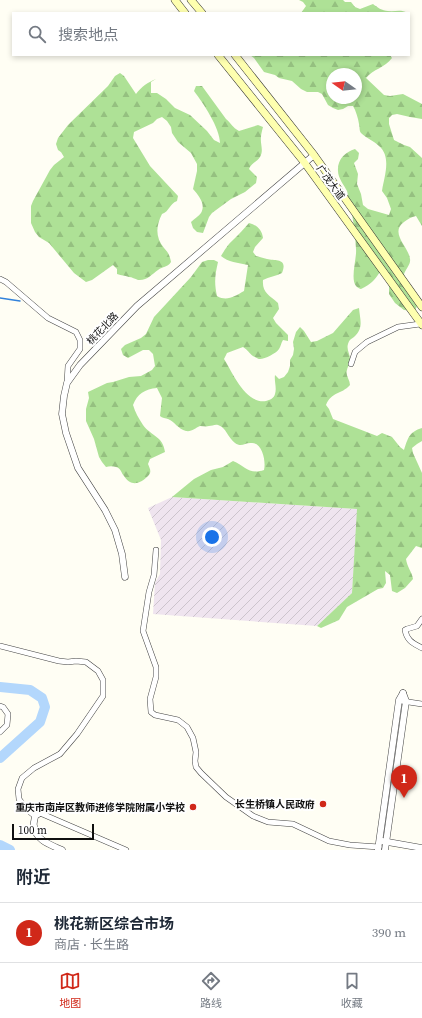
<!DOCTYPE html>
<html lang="zh">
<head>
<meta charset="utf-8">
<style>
	:root { --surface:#fff; --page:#f6f6f7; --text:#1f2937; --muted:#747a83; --line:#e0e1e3; --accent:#d02819 }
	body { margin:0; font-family:"Source Serif 4","Noto Sans SC",serif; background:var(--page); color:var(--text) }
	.compass { position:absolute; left:326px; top:68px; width:36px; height:36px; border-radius:50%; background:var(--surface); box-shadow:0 2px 6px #0003; rotate:284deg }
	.scale { position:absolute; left:12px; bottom:10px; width:82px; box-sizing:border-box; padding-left:4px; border:2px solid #101010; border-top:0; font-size:11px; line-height:14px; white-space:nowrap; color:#101010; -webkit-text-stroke:3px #fff; paint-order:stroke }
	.you { position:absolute; left:212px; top:537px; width:14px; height:14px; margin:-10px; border:3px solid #fff; border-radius:50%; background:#1a73e8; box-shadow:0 0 0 6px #1a73e833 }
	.badge { display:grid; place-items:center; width:26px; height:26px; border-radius:50%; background:var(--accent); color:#fff; font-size:13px; font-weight:700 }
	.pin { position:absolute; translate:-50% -33px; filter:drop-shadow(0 1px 2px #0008) }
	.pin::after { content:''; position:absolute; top:21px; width:14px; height:12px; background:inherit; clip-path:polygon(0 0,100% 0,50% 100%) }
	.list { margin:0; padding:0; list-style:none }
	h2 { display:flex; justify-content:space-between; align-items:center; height:52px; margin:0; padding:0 16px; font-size:17px }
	h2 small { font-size:13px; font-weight:400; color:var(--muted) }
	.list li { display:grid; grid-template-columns:26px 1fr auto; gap:12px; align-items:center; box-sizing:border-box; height:60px; padding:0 16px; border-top:1px solid var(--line) }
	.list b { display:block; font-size:15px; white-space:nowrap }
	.list p { margin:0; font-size:13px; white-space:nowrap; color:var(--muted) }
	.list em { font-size:13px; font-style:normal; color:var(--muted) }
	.icon { flex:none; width:22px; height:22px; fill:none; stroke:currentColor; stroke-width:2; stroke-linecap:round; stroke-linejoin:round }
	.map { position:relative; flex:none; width:422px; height:850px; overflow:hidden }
	.search { position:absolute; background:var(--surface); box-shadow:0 2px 6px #0003; left:12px; right:12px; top:12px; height:44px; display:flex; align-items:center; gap:10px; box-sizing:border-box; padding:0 14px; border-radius:0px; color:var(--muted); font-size:15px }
	.sheet { height:112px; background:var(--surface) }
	nav { display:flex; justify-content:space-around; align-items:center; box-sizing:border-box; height:56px; border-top:1px solid var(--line); background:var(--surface); font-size:11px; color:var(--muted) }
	nav a { display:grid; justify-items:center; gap:2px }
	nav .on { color:var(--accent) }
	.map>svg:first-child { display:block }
</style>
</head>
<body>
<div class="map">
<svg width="422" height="850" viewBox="0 0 422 850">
	<defs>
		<pattern id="industrial-furrows" width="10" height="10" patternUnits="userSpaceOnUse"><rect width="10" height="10" fill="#efe4ef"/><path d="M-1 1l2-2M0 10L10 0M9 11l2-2" fill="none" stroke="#ccc3cc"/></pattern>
		<pattern id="forest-firs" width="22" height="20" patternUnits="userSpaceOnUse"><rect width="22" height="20" fill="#aee196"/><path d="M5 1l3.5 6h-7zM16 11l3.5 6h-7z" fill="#95c080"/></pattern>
	</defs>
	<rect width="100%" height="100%" fill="#fffef4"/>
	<!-- industrial -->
	<polygon fill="url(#industrial-furrows)" points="172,497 358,509 352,593 317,626 153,614 155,583 160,574 161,540 148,508"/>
	<!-- forest -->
	<g fill="url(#forest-firs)" fill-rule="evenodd">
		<path d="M 299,0 L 343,0 L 345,2 L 351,2 L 355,7 L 360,9 L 373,4 C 377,7 382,11 388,11 C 395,12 401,9 407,13 L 301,13 L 306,6 L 303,2 Z"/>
		<path d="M 250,55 L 390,55 L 392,58 C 385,68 373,69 366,78 L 384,95 L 390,96 L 403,94 L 422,104 L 422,119 L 410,117 L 397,114 L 392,115 L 389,118 L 389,124 L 394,140 L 404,145 L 410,147 L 422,158 L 422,226 L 416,216 C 411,217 408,219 404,222 C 389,233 409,247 410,259 C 411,264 406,269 404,274 L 405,279 L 417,306 L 415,311 L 404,310 L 395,303 L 389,294 L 389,287 L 388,282 L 380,272 C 374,281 371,284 361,289 C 360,289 357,287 356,286 C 350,278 357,258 356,249 C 355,231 353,217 349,200 C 348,197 348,194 347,191 C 344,185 338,178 338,171 C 337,160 345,152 355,149 L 359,153 L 358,159 L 354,163 L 358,174 L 357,184 L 361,194 L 363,205 L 368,209 L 389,215 L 391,209 L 387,198 L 382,191 C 384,177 392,157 379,146 C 374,141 366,138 361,133 C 359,130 360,128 359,124 C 358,118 356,111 353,106 L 348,106 L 343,109 L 338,110 L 333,108 L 328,105 L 322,94 L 318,92 L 307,92 L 301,89 L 292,81 L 279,78 L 275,75 L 264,72 L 254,58 ZM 332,74 L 356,74 L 356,98 L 332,98 Z"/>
		<path d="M 120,73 L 124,76 L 136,94 C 141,87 148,82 156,79 L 151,82 L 151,93 L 157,93 L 166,99 L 175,108 L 190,115 L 207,131 L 214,140 L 220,143 C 220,128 203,103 194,91 L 196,86 L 202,86 L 226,119 C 232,124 232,127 239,131 L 258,125 L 263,127 C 262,131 261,134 261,137 C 260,144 264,150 260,157 C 257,162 251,163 249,169 L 257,177 L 256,183 L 245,192 L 231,199 L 212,213 L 209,217 L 203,233 L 197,232 L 193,228 L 191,222 C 194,219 199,216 201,213 C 206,204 199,196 193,189 L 197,171 L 197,164 L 191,153 L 178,142 L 172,133 L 171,127 L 167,121 L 162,117 L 157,119 L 153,123 L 134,132 L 133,138 L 150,166 L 178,196 L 177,201 C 169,204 170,211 162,214 C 156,226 155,237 164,248 C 168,252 170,256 171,262 C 167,268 163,266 158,270 C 152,274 147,281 138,280 C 135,279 132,277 129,277 C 124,275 122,276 117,274 L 117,269 L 113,265 L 92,280 L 86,282 L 74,273 L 49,243 L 39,237 L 35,232 L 31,223 L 31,206 L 33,201 L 50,170 L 54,165 L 64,157 L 61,152 L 58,150 L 56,144 L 58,138 L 68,125 L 108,86 L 115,76 Z"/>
		<path d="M 249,223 C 257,225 262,230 263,238 L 255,247 L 253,252 L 256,256 C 260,257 263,258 267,259 C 276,261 288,258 282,273 C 276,276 269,277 263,280 C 262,293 269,295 278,303 L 279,309 L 273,318 L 276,323 L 288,335 L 288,341 L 283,340 C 281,343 281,346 279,349 C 277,353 263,360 259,359 C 258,359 253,356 253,356 C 249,353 248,350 243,347 L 227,353 L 224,359 C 233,373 245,404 266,401 C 270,400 274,398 275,394 C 277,388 274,381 275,375 L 279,379 L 284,377 L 288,372 L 290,366 L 290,360 L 293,355 L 294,349 L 293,342 L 296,332 L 300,327 L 304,331 L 311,342 L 317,341 L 333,333 L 353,310 L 359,308 C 360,320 364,328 354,337 C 351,339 349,340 348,344 C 346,350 351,355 350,362 C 350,365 347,367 347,370 C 345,375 350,380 350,385 C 341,395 332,391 326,405 L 329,409 L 333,419 L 377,436 L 382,433 L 392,437 L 400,447 L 404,450 C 408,438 409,432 422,428 L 422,441 L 417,444 L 412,448 L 413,453 L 422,473 L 422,548 L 416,546 L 406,559 C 407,567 412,572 413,579 L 405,588 L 397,593 L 392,591 L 390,575 L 385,571 L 386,583 L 383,588 L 378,589 L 347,607 L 339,620 L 321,628 L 317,626 L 352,593 L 357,509 L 172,497 L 194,479 L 211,470 L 223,467 L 233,461 C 245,466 249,475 264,470 C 266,463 263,443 252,443 C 245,442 242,448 235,443 C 228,438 226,427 218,425 C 215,424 212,426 209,426 C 206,427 203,426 200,426 C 195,428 192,432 186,431 C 178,429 175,422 168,419 C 166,418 162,418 160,416 L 162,398 L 157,388 C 145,389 137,394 133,405 C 135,412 139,419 143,425 C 151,436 163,436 165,452 L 150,459 L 148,464 C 150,469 152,472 148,476 C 140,484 131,487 124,476 C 121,473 121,468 116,467 C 113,466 109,466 106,467 L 102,462 L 99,457 L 94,439 L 86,421 L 86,409 L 89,398 L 88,392 L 107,383 L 113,382 L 129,377 L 141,376 L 152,370 L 155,366 L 153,354 L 149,350 L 143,350 L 128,358 L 123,355 L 121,349 L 125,345 L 141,338 L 146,334 L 154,317 L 191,277 L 202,262 L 208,260 L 214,260 L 218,262 C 215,275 214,283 217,296 C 227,302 235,296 244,291 L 248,265 C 238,263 228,262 221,256 C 224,251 228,244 233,240 C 239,234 244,229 249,223 Z"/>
	</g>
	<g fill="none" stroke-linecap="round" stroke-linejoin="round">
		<!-- stream -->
		<polyline stroke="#3282db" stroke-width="1.5" points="0,298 20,301"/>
		<!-- river -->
		<g stroke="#b3d7fc" stroke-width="10">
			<polyline points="0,687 30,690 42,698 45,707 40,722 0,758"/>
			<polyline points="0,845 10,850"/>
		</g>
		<defs>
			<g id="minor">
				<polyline points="0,279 6,282 48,318 76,332 80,340 80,349 68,366 67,383"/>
				<polyline points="351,364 355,352 367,342 398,327 420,324"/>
				<polyline points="156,550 154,575 149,592 143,631 156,667 156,677 150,699 151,712 155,715 178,720 187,727 193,738 196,752 195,761 196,767 201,773 226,797 253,816 268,822 293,824 329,841 350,845 379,847"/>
				<path d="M 422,619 L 417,626 L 407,629 L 405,630 C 407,641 413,643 422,648"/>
				<polyline points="0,646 59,661 68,662 76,661 86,662 98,671 103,680 103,696 77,734 60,754 34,768 22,778 18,789 19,799 26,809 35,816"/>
				<polyline points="402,701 422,704"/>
				<polyline points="0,706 3,707 8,714 7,725 0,732"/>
				<polyline points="40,813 126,850"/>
			</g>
			<g id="tertiary">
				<polyline points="125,577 122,554 115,530 105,510 78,468 66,433 62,414 64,396 67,383 80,365 137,306 314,155"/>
				<path d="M 40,813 L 35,816 C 35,819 33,823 34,826 C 35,840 51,845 62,850"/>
				<polyline points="382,841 422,848"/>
				<polyline points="378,850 399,700 403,693"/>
				<polyline points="385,850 406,701 403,693"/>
			</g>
			<g id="secondary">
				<polyline points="175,0 185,13"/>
				<polyline points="191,0 202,13"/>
				<polyline points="218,55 304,162 422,325"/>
				<polyline points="235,55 314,155 422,307"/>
			</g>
		</defs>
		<!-- minor casing -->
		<use href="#minor" stroke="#434343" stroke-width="6"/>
		<!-- tertiary casing -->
		<use href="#tertiary" stroke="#434343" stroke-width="7"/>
		<!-- secondary casing -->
		<use href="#secondary" stroke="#323232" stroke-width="8"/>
		<!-- minor -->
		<use href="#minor" stroke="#fff" stroke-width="5"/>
		<!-- tertiary -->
		<use href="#tertiary" stroke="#fff" stroke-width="6"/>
		<!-- secondary -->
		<use href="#secondary" stroke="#feffaf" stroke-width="7"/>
	</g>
	<!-- markers -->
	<g fill="#d02819" stroke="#fff" stroke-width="1.5">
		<circle cx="323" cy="804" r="4"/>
		<circle cx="193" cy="807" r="4"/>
	</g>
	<g text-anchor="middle" stroke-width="4" stroke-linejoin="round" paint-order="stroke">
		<!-- street labels -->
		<g font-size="10" fill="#101010" stroke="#fff">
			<text transform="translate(331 182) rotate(54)" y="4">广茂大道</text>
			<text transform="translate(102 328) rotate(-46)" y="4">桃花北路</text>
		</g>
		<!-- poi labels -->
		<g font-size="10" font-weight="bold" fill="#101010" stroke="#fff" text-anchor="end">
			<text x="315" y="808">长生桥镇人民政府</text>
			<text x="185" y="811">重庆市南岸区教师进修学院附属小学校</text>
		</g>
	</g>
</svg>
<svg class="compass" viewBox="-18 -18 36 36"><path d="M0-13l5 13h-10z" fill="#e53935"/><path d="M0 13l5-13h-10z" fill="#747a83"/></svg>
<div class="scale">100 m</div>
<div class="you"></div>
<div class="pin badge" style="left:404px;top:798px">1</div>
<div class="search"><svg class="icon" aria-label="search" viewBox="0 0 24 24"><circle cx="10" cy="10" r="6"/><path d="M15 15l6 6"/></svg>搜索地点</div>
</div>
<section class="sheet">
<h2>附近<small></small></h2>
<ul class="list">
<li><span class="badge">1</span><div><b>桃花新区综合市场</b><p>商店 · 长生路</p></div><em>390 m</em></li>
</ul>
</section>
<nav>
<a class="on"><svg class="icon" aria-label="map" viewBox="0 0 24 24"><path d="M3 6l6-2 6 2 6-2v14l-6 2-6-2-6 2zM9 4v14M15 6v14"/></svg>地图</a>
<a><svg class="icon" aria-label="directions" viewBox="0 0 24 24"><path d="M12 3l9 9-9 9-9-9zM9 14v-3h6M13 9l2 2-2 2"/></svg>路线</a>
<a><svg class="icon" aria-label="saved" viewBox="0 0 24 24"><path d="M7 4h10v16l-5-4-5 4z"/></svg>收藏</a>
</nav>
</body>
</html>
